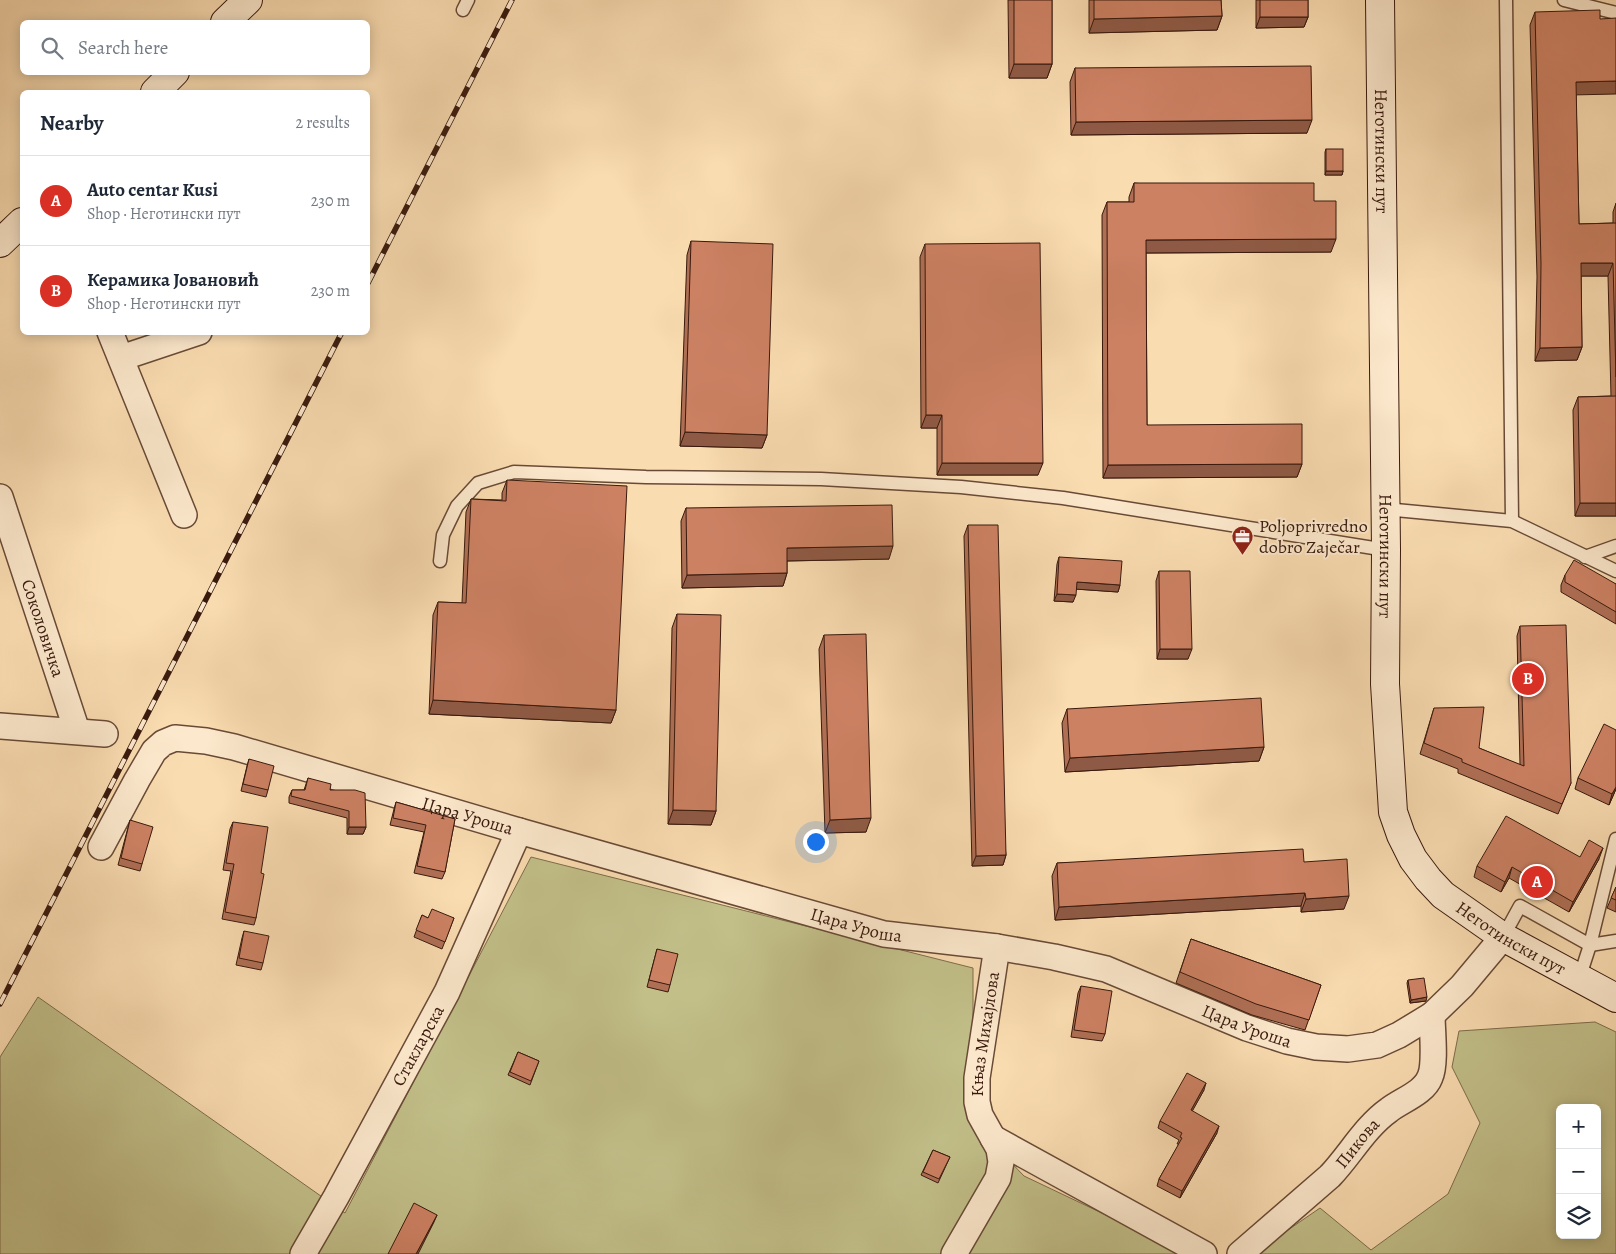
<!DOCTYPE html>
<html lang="en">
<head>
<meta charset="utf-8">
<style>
	:root { --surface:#fff; --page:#f6f6f7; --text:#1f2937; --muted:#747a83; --line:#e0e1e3; --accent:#d93025 }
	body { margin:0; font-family:Alegreya,serif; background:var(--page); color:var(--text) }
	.controls { position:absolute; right:15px; bottom:15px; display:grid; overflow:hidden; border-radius:8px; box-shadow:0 2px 12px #0003 }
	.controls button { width:45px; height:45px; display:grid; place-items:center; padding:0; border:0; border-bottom:1px solid var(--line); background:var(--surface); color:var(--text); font:25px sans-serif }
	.you { position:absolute; left:815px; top:841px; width:18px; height:18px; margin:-12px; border:4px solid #fff; border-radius:50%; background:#1a73e8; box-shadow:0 0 0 8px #1a73e833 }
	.badge { display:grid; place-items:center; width:32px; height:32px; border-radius:50%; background:var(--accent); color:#fff; font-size:16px; font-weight:700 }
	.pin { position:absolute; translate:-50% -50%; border:2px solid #fff; box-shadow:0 1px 5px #0006 }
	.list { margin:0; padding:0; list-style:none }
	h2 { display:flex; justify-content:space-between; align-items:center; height:65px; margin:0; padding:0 20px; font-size:21px }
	h2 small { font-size:16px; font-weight:400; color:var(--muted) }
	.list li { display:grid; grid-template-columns:32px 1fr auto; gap:15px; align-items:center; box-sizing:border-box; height:90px; padding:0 20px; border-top:1px solid var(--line) }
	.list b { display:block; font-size:19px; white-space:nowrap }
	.list p { margin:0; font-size:16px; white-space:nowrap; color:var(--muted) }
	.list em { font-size:16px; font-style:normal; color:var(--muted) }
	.icon { flex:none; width:28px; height:28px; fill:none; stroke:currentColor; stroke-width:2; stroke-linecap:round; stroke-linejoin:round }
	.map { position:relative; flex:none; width:1616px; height:1254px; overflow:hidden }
	.search { position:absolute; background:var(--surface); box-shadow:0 2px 12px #0003; left:20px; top:20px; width:350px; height:55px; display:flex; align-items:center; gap:12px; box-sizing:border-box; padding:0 18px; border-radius:8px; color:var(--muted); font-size:19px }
	.panel { position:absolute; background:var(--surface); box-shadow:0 2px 12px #0003; left:20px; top:90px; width:350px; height:245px; border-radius:8px }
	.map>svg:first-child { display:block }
</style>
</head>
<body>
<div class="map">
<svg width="1616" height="1254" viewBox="0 0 1616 1254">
	<rect width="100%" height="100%" fill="#fadcb1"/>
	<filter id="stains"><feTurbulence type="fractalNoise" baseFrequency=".004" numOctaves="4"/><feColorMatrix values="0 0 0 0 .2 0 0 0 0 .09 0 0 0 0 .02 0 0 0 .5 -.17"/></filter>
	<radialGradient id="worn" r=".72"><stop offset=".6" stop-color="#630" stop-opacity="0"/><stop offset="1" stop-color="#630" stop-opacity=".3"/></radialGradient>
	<!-- green -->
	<g fill="#c2bf89" stroke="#7e6c4b" fill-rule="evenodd">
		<polygon points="531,857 973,968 973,1123 1024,1176 1188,1254 0,1254 0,1057 38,997 345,1213"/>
		<path d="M 1595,1022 L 1616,1032 L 1616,1254 L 1253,1254 L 1320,1208 L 1371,1250 L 1448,1194 L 1480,1123 L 1452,1067 L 1459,1031 ZM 1560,1108 L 1597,1108 L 1597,1235 L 1560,1235 Z"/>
	</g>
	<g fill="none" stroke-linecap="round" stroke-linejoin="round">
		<defs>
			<g id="lane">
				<polyline points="1506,0 1512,521"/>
				<polyline points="1564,0 1616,13"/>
				<polyline points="463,10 468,0"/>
				<polyline points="1385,509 1512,521 1616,571"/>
				<polyline points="1585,557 1616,546"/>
				<polyline points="440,561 443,535 457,506 478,483 514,472 646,477 821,479 961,487 1063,498 1386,550"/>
				<polyline points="1503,937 1520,906 1590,945 1616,941"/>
				<polyline points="1579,979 1590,945 1616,839"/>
			</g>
			<g id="street">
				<polyline points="110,332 184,515"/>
				<polyline points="121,358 199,332"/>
				<path id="s1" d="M 0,497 L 77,731"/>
				<polyline points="0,726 105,734"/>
				<path id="s2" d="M 101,847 L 137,780 L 154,751 L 163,743 L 175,738 L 206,741 L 234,747 L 519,831 L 884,934 L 997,947 L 1054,957 L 1106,969 L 1247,1028 L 1287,1041 L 1316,1047 L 1348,1049 L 1377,1045 L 1399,1035 L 1432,1015 L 1462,986 L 1503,937"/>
				<polyline points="993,1138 1204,1254"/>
				<path id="s3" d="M 303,1254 L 336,1197 L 447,992 L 519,831"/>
				<path id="s4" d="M 954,1254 L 998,1178 L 1001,1162 L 999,1149 L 980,1115 L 977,1102 L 977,1078 L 997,947"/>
				<path id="s5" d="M 1240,1254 L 1330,1176 C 1350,1155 1365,1127 1389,1110 C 1402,1100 1424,1093 1430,1077 C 1436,1064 1432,1030 1432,1015"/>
			</g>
			<g id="secondary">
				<path id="s6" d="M 1380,0 L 1386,550 L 1385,684 L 1393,812 L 1401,835 L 1413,859 L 1428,879 L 1443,895 L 1503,937 L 1616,998"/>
				<polyline points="225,22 248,0"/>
				<polyline points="155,92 175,72"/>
				<polyline points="0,243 22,222"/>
			</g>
		</defs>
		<!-- lane casing -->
		<use href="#lane" stroke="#694a36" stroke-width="15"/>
		<!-- street casing -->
		<use href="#street" stroke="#694a36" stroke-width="28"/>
		<!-- secondary casing -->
		<use href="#secondary" stroke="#39190d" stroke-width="30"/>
		<!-- lane -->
		<use href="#lane" stroke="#fce8cc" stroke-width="12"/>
		<!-- street -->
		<use href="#street" stroke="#fce8cc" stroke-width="25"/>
		<!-- secondary -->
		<use href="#secondary" stroke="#fce8cc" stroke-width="28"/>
		<defs>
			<g id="rail">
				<polyline points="368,283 512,0"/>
				<polyline points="0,1004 342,332"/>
			</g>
		</defs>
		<!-- rail casing -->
		<use href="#rail" stroke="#39190d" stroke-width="5.5"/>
		<!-- rail -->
		<use href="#rail" stroke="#fce8cc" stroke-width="4" stroke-dasharray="11" stroke-linecap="butt"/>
	</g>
	<!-- wall -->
	<g fill="#af6f55" stroke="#39190d">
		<polygon points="1008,0 1052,0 1052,64 1047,78 1009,78"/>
		<polygon points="1089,0 1221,0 1222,16 1217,30 1089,33"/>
		<polygon points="1256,0 1308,0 1308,17 1304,27 1256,28"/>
		<polygon points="1535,12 1576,95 1579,224 1613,223 1613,212 1616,203 1616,516 1575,516 1573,410 1578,397 1611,396 1608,276 1581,276 1582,347 1577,360 1535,361 1537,277 1530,25"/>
		<polygon points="1075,68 1307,133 1071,135 1070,82"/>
		<polygon points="1326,149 1343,171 1342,175 1325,175 1325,152"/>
		<polygon points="1134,183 1314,201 1331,252 1146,253 1147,425 1302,464 1297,477 1103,478 1102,215 1107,202 1129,202 1129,197"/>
		<polygon points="691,241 767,435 762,448 680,446 687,255"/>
		<polygon points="925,244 1038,475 937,475 937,428 921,428 920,257"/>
		<polygon points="507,480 616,710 611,723 429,714 433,615 438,602 462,603 466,512 471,499 502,500 502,493"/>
		<polygon points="686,508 889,559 787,561 787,573 783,586 682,588 681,521"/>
		<polygon points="968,525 1006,855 1003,865 972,866 964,536"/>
		<polygon points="1059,557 1120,585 1118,592 1076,589 1073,602 1054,601 1057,564"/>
		<polygon points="1159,571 1188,659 1157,659 1156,581"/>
		<polygon points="1565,575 1616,584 1616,624 1561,592 1561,585"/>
		<polygon points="677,614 716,811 711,825 668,824 672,628"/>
		<polygon points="1520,626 1571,783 1558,814 1458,773 1458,769 1420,754 1434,708 1479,748 1520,765 1517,636"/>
		<polygon points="824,635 866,832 825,833 819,649"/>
		<polygon points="1067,709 1264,747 1259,761 1065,772 1062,723"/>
		<polygon points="1616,730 1616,789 1609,805 1575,789 1578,778"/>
		<polygon points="249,759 268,790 266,797 241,791 247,766"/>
		<polygon points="308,778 330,790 366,827 363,834 347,834 347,818 289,803 289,797 292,790 304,790"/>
		<polygon points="396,802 455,819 445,872 442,879 414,873 424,832 390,825 394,809"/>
		<polygon points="130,820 142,864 140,871 118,865"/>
		<polygon points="233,822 261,873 256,918 254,925 222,919 231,871 223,870 230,829"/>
		<polygon points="1599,859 1569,912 1509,878 1501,892 1474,877 1477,866"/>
		<polygon points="1304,862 1344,909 1301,912 1301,906 1055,920 1052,876 1057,863"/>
		<polygon points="1616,887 1616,912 1607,908"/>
		<polygon points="422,915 428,918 454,918 442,949 414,937"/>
		<polygon points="244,931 263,963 261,970 236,965 242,938"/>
		<polygon points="1191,939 1321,985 1305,1030 1252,1015 1176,983"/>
		<polygon points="657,949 670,985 668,992 647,987"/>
		<polygon points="1408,980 1426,1001 1410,1003 1407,983"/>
		<polygon points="1081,986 1105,1034 1102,1041 1071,1037 1078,993"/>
		<polygon points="518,1052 539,1061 530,1085 508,1075"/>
		<polygon points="1204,1090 1192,1111 1217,1133 1180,1198 1157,1186 1159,1179 1179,1144 1177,1144 1179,1140 1158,1128 1160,1121"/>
		<polygon points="933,1150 950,1157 938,1183 921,1175"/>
	</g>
	<!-- shaded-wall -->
	<g fill="#8f5a45" stroke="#39190d">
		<polygon points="1222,16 1217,30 1089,33 1094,19"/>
		<polygon points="1260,17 1308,17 1304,27 1256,28"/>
		<polygon points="1014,64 1052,64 1047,78 1009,78"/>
		<polygon points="1616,81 1616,94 1571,95 1576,82"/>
		<polygon points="1312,120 1307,133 1071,135 1076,122"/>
		<polygon points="1326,171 1343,171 1342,175 1325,175"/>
		<polygon points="1336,239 1331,252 1141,253 1146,240"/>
		<polygon points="1581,263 1613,263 1608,276 1576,276"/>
		<polygon points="1582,347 1577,360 1535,361 1540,348"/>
		<polygon points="926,415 942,415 937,428 921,428"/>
		<polygon points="685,432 767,435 762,448 680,446"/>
		<polygon points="942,463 1043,463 1038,475 937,475"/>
		<polygon points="1302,464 1297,477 1103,478 1108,465"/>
		<polygon points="1580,503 1616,503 1616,516 1575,516"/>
		<polygon points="893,546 889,559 782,561 787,548"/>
		<polygon points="787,573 783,586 682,588 687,575"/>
		<polygon points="1077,582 1120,585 1118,592 1074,589"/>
		<polygon points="1057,594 1076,595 1073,602 1054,601"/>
		<polygon points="1160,649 1192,649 1188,659 1157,659"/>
		<polygon points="433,700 616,710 611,723 429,714"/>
		<polygon points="1264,747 1259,761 1065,772 1070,758"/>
		<polygon points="1616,787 1616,789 1609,805 1612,794"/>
		<polygon points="673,810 716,811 711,825 668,824"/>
		<polygon points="871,818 866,832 825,833 830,820"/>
		<polygon points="349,827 366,827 363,834 347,834"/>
		<polygon points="1603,848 1599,859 1569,912 1573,902"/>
		<polygon points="1006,855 1003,865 972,866 976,856"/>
		<polygon points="1512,867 1509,878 1501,892 1505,882"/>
		<polygon points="1305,893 1301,906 1055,920 1059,907"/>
		<polygon points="1349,896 1344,909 1301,912 1306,899"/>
		<polygon points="1427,997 1426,1001 1410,1003 1411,1000"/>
		<polygon points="1206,1083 1204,1090 1189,1117 1191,1110"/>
		<polygon points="1219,1126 1217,1133 1180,1198 1182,1191"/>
		<polygon points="437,1215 434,1222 418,1254 416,1254"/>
	</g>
	<!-- building -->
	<g fill="#cc8163" stroke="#39190d">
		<rect x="1014" y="0" width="38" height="64"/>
		<polygon points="1094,0 1221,0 1222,16 1094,19"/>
		<rect x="1260" y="0" width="48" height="17"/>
		<polygon points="1600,10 1600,19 1616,18 1616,81 1576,82 1579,224 1616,223 1616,377 1613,263 1581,263 1582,347 1540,348 1541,264 1535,12"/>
		<polygon points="1311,66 1312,120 1076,122 1075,68"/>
		<rect x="1326" y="149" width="17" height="22"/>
		<polygon points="1134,183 1314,183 1314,201 1336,201 1336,239 1146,240 1147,425 1302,424 1302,464 1108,465 1107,202 1134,202"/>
		<polygon points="691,241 773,244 767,435 685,432"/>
		<polygon points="1040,243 1043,463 942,463 942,415 926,415 925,244"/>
		<polygon points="1616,396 1616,503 1580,503 1578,397"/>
		<polygon points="507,480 627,486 616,710 433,700 438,602 466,603 471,499 506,501"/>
		<polygon points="892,505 893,546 787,548 787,573 687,575 686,508"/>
		<polygon points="968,525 998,525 1006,855 976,856"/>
		<polygon points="1059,557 1122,561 1120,585 1077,582 1076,595 1057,594"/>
		<polygon points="1574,560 1616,584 1616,612 1565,582 1565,575"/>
		<polygon points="1159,571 1190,571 1192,649 1160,649"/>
		<polygon points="677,614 721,615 716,811 673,810"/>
		<polygon points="1566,625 1571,783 1562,804 1462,762 1462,759 1424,743 1434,708 1484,707 1479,748 1524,766 1520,626"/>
		<polygon points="866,634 871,818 830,820 824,635"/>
		<polygon points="1261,698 1264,747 1070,758 1067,709"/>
		<polygon points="1604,724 1616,730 1616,787 1612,794 1578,778"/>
		<polygon points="249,759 274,766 268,790 243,784"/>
		<polygon points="308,778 331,784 330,790 355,790 365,793 366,827 349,827 349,811 291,796 292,790 305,790"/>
		<polygon points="396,802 455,819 445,872 417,866 426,825 393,818"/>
		<polygon points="1506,816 1580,857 1589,840 1603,848 1573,902 1512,867 1505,882 1477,866"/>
		<polygon points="130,820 153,827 142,864 121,858"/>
		<polygon points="233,822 268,827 261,873 264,874 256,918 225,912 234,864 226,863"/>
		<polygon points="1303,849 1304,862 1347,859 1349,896 1306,899 1305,893 1059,907 1057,863"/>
		<polygon points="1616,887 1616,900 1611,898"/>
		<polygon points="432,909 454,918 445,942 416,930 422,915 428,918"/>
		<polygon points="244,931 269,936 263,963 239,958"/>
		<polygon points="1191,939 1321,985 1309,1020 1256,1004 1180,972"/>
		<polygon points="657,949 678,954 670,985 649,980"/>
		<polygon points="1424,978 1427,997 1411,1000 1408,980"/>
		<polygon points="1081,986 1112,991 1105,1034 1074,1030"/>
		<polygon points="518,1052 539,1061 531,1081 510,1072"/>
		<polygon points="1187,1073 1206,1083 1191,1110 1219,1126 1182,1191 1159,1179 1182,1138 1180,1137 1182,1133 1160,1121"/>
		<polygon points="933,1150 950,1157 939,1179 923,1172"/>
		<polygon points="414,1203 437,1215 416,1254 388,1254"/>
	</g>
	<!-- icons -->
	<defs>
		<symbol id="office-pin" viewBox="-11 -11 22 30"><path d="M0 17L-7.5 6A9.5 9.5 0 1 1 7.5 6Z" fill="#8f2418" stroke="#fce8cc"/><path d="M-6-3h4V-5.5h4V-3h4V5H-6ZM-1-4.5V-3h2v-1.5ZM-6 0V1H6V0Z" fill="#fff"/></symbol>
	</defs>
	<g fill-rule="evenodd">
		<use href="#office-pin" x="1230" y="524" width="25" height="34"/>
	</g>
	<g text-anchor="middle" stroke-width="4" stroke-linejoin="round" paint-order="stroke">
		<!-- street labels -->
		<g font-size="18" fill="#39190d" stroke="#fce8cc">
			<text dy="6" stroke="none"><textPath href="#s6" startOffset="151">Неготински пут</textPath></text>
			<text dy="6" stroke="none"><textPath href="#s6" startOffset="556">Неготински пут</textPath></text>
			<text dy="6" stroke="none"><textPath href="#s1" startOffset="138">Соколовичка</textPath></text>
			<text dy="6" stroke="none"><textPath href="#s2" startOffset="438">Цара Уроша</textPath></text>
			<text dy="6" stroke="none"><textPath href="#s2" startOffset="842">Цара Уроша</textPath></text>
			<text dy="6" stroke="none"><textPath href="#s6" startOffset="991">Неготински пут</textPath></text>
			<text dy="6" stroke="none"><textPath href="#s2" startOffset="1248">Цара Уроша</textPath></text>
			<text dy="6" stroke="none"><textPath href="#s4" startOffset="238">Књаз Михајлова</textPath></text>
			<text dy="6" stroke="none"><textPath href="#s3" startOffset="238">Стакларска</textPath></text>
			<text dy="6" stroke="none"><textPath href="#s5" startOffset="162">Пикова</textPath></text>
		</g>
		<!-- poi labels -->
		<g font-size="18" fill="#39190d" stroke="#fce8cc" text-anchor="start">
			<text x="1259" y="532">Poljoprivredno<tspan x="1259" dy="21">dobro Zaječar</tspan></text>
		</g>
	</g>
	<rect width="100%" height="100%" filter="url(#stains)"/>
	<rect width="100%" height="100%" fill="url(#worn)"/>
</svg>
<div class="controls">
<button>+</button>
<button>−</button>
<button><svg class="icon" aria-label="layers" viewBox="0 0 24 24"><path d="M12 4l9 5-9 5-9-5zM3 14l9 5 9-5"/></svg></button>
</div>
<div class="you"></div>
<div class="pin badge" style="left:1537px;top:882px">A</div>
<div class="pin badge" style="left:1528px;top:679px">B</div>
<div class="search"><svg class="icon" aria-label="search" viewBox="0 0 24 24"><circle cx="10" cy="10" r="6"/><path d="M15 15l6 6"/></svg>Search here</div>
<section class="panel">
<h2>Nearby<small>2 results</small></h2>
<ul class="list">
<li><span class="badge">A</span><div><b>Auto centar Kusi</b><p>Shop · Неготински пут</p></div><em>230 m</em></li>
<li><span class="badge">B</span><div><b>Керамика Јовановић</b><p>Shop · Неготински пут</p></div><em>230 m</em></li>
</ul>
</section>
</div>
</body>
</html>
